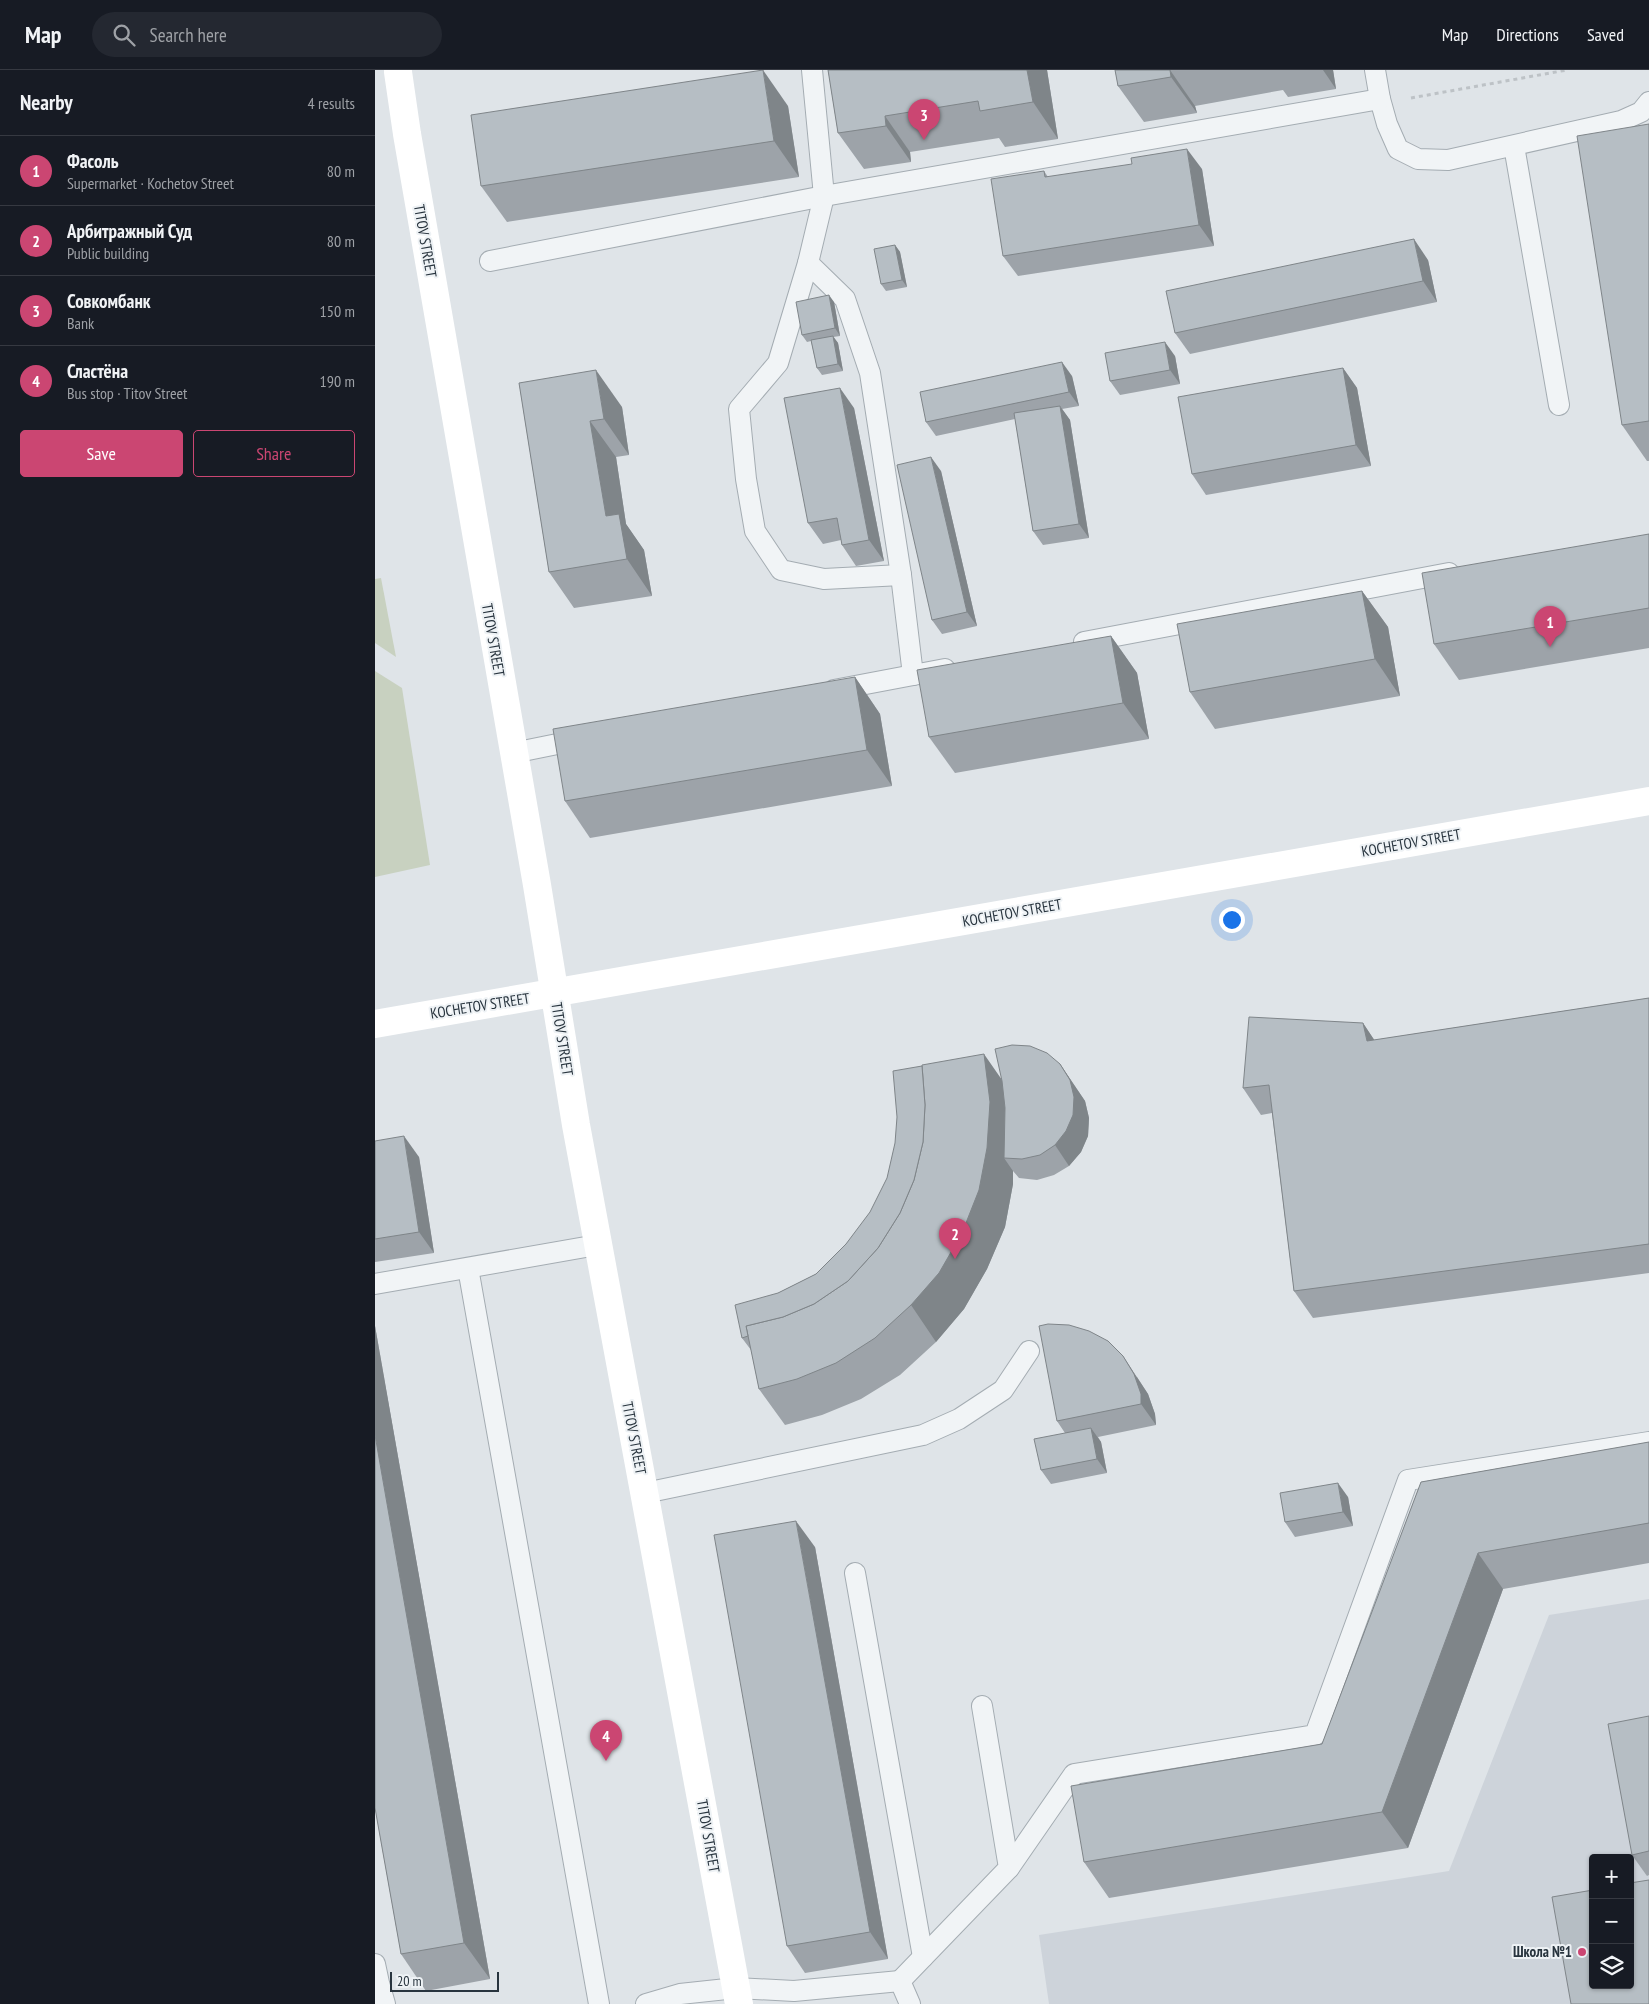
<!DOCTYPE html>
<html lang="en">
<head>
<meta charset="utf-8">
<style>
	:root { --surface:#171b24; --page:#242831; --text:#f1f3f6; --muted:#9ea1a6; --line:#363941; --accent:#cb4672 }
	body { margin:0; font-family:"PT Sans Narrow",sans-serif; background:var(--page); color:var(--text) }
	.controls { position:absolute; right:15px; bottom:15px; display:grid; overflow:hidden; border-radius:5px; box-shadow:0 1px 4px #0004 }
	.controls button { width:45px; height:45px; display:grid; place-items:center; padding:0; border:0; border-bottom:1px solid var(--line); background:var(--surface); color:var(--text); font:25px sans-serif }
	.scale { position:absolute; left:15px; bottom:12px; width:109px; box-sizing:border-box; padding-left:5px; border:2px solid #28343e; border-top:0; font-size:14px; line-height:18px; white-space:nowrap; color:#28343e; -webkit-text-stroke:4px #eef2f5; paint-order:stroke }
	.you { position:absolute; left:856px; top:849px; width:18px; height:18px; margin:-12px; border:4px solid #fff; border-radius:50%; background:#1a73e8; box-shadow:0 0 0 8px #1a73e833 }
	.badge { display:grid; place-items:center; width:32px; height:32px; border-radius:50%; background:var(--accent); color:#fff; font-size:16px; font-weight:700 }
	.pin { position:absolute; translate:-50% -41px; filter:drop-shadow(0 1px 2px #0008) }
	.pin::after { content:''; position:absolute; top:26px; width:18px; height:15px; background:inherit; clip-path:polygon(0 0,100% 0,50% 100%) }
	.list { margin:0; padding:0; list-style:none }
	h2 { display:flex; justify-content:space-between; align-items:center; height:65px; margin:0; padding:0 20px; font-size:21px }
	h2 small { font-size:16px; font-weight:400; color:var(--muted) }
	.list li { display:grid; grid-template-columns:32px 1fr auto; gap:15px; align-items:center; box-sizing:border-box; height:70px; padding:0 20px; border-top:1px solid var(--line) }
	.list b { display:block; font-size:19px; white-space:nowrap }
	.list p { margin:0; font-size:16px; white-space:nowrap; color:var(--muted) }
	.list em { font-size:16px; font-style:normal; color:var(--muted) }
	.actions { display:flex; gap:10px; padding:15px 20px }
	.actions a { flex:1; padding:11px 0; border:1px solid var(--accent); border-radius:5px; text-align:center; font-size:18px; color:var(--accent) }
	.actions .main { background:var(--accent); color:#fff }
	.icon { flex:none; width:28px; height:28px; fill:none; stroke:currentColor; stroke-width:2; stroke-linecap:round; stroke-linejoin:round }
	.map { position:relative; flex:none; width:1274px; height:1934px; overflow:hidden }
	header { display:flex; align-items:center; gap:30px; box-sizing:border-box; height:70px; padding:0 25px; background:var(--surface); border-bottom:1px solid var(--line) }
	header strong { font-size:24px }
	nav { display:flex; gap:28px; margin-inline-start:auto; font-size:18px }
	.search { width:350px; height:45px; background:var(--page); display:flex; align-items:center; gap:12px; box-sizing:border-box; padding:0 18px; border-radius:28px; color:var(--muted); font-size:19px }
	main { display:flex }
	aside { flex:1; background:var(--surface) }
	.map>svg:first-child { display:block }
</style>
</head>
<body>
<header>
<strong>Map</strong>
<div class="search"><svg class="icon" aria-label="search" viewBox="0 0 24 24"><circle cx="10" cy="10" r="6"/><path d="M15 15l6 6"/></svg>Search here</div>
<nav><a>Map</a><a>Directions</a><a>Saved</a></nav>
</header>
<main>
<aside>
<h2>Nearby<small>4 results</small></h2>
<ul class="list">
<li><span class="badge">1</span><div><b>Фасоль</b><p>Supermarket · Kochetov Street</p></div><em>80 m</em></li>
<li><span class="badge">2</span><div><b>Арбитражный Суд</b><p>Public building</p></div><em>80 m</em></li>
<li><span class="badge">3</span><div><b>Совкомбанк</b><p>Bank</p></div><em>150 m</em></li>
<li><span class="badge">4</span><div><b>Сластёна</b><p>Bus stop · Titov Street</p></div><em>190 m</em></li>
</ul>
<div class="actions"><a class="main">Save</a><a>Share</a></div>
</aside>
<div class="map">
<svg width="1274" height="1934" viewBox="0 0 1274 1934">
	<rect width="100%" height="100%" fill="#dfe4e8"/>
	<!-- built -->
	<path fill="#cdd3da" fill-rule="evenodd" d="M 1274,1529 L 1274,1934 L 674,1934 L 664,1865 L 1074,1801 L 1174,1545 ZM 1218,1788 L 1255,1788 L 1255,1915 L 1218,1915 Z"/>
	<!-- green -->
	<g fill="#c8d1c0">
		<polygon points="6,508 21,587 0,573 0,509"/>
		<polygon points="0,601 27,618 55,795 0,807"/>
	</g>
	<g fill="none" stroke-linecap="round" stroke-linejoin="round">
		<defs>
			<g id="lane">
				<polyline points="437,0 449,126 433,193 470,229 495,303 526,505 538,605"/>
				<polyline points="1005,29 1012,54 1023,79 1043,89 1073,90 1246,51 1266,42 1274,32"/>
				<polyline points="1139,76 1184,335"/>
				<polyline points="115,191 449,126 1005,29 1000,0"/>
				<polyline points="433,193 403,293 364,339 371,409 380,461 406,500 449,509 526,505"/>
				<polyline points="709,572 1074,503"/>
				<polyline points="459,620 570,599"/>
				<polyline points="138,683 207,669"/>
				<polyline points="93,1198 224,1934"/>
				<polyline points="0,1214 222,1175"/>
				<polyline points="270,1423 548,1365 584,1349 628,1320 654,1281"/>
				<polyline points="480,1503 548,1887"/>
				<polyline points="634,1798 699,1704 940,1665 1033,1410 1274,1372"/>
				<polyline points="0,1894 4,1913 10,1934"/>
				<polyline points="271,1934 305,1924 361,1918 419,1921 525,1911"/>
				<polyline points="535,1934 525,1911 634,1798 607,1636"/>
			</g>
		</defs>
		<!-- lane casing -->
		<use href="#lane" stroke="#a4acb2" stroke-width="22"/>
		<!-- path -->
		<polyline stroke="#bdc2c6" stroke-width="3" stroke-dasharray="4 4" stroke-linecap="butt" points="1036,28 1192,0"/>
		<!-- lane -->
		<use href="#lane" stroke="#f1f4f6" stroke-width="20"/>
		<!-- secondary -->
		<g stroke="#fff" stroke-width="28">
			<polyline points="23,2 32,64 162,815 201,1055 364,1934"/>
			<polyline points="0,954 1274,731"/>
		</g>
	</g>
	<!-- wall -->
	<g fill="#9da3a9">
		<polygon points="453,0 672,0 683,69 630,77 624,68 535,82 536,92 489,99 463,63"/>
		<polygon points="740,0 958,0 961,19 913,27 908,20 820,36 822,43 769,52 743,16"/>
		<polygon points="413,36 424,107 132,152 106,116"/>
		<polygon points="1274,54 1274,391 1272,391 1247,355"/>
		<polygon points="827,99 839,176 643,206 628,186 669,101 673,107"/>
		<polygon points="520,175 525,182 532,217 511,221 506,214"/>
		<polygon points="1053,190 1062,232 815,284 800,263"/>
		<polygon points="459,232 465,266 458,267 463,273 468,301 447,305 442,298 436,271 432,272 427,265"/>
		<polygon points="800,286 805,314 745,325 735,311"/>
		<polygon points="968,298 982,318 996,396 831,425 817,404"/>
		<polygon points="697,306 704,336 687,339 695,350 714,468 668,475 658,461 640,349 561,366 551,352"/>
		<polygon points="144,313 247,337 254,385 241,387 251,454 269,480 277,526 199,538 174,502"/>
		<polygon points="479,338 509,491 481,496 467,475 466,470 448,474 433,453"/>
		<polygon points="566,401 602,556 567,564 557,550"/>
		<polygon points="1274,464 1274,578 1084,610 1059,574"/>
		<polygon points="987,521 1013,557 1025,626 840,659 815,622"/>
		<polygon points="736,566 762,603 774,669 580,703 554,667"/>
		<polygon points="480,607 505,644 517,716 215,768 190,731"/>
		<polygon points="1274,928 1274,1203 938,1248 919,1221 897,1043 886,1045 868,1018 988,953 999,970"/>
		<polygon points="685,994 710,1031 714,1048 713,1066 706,1082 694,1096 679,1105 662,1110 644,1108 638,1101 638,1114 630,1157 612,1199 589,1239 561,1272 525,1305 486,1329 447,1345 410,1355 384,1319 376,1280 367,1268 403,1223 441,1204 471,1174 627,1009"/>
		<polygon points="0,1071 44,1087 59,1183 0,1192"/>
		<polygon points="0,1256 115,1909 51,1921 26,1884 0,1738"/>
		<polygon points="762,1307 773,1324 780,1344 781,1355 723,1367 726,1372 732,1403 676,1414 666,1400 690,1363 682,1351"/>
		<polygon points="1274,1372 1274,1493 1128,1519 1033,1778 734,1828 709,1792 947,1674 1046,1412"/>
		<polygon points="973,1427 978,1456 920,1467 910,1452"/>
		<polygon points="440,1477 513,1889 430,1903 412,1876"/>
		<polygon points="1274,1646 1274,1805 1272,1806 1257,1785"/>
	</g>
	<!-- shaded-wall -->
	<g fill="#7f8589">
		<polygon points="388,0 413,36 424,107 399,71"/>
		<polygon points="652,0 672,0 683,69 658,32"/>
		<polygon points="795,0 820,36 822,43 796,7"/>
		<polygon points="948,0 958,0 961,19"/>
		<polygon points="510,46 535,82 536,92 511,56"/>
		<polygon points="812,79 827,99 839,176 824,155"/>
		<polygon points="1039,169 1053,190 1062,232 1048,211"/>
		<polygon points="520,175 525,182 532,217 527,210"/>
		<polygon points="454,225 459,232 465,266 460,258"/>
		<polygon points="458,266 463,273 468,301 463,294"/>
		<polygon points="790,272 800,286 805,314 795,300"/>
		<polygon points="687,292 697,306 704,336 694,322"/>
		<polygon points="968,298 982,318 996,396 981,375"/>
		<polygon points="221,300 247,337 254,385 229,349"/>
		<polygon points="465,318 479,338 509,491 494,470"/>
		<polygon points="685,336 695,350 714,468 704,454"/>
		<polygon points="215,351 241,387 251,454 269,480 277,526 252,489 231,446"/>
		<polygon points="556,387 566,401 602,556 592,542"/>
		<polygon points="987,521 1013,557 1025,626 1000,589"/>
		<polygon points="736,566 762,603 774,669 748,633"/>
		<polygon points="480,607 505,644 517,716 492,680"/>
		<polygon points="988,953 1006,980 992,971"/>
		<polygon points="609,984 634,1020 629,1088 638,1101 638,1114 630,1157 612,1199 589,1239 561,1272 536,1235"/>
		<polygon points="685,994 710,1031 714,1048 713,1066 706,1082 694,1096 680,1075"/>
		<polygon points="29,1066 44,1087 59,1183 44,1162"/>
		<polygon points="0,1256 115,1909 89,1873 0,1365"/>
		<polygon points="748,1286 773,1324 780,1344 781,1355 766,1334"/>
		<polygon points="716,1358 726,1372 732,1403 722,1389"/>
		<polygon points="963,1413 973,1427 978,1456 968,1442"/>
		<polygon points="421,1451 440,1477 513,1889 495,1862"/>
		<polygon points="1103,1483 1128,1519 1033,1778 1007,1742"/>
	</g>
	<!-- building -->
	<g fill="#b6bec4" stroke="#7f8589">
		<polygon points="388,0 399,71 106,116 96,45"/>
		<polygon points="453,0 652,0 658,32 605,41 603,31 510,46 511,56 463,63"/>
		<polygon points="740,0 795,0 796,7 743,16"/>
		<polygon points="1274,54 1274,351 1247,355 1202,66"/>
		<polygon points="812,79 824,155 628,186 616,109 669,101 670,107 757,94 756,88"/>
		<polygon points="1039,169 1048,211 800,263 791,221"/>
		<polygon points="520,175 527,210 506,214 499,179"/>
		<polygon points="454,225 460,258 427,265 421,232"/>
		<polygon points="458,266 463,294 442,298 436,270"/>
		<polygon points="790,272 795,300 735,311 730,283"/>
		<polygon points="687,292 694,322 551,352 545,322"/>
		<polygon points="968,298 981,375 817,404 803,327"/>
		<polygon points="221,300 229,349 215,351 231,446 244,444 252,489 174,502 144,313"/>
		<polygon points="465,318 494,470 467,475 462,448 433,453 409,328"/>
		<polygon points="685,336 704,454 658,461 639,343"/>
		<polygon points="556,387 592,542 557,550 522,395"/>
		<polygon points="1274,464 1274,538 1059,574 1047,503"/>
		<polygon points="987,521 1000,589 815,622 802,554"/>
		<polygon points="736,566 748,633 554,667 542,600"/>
		<polygon points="480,607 492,680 190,731 178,659"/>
		<polygon points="1274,928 1274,1174 919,1221 894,1015 868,1018 874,947 988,953 992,971"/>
		<polygon points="637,975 655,976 672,983 685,994 695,1010 699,1027 698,1045 691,1061 680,1075 665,1085 647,1089 629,1088 630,1038 627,1011 620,979"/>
		<polygon points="609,984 615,1032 612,1078 604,1120 587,1163 564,1203 536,1235 500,1268 461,1293 422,1309 384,1319 371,1256 408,1247 439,1234 473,1211 503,1178 525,1143 539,1110 548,1072 550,1035 547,995"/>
		<polygon points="547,996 550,1035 548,1072 539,1110 525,1143 503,1178 473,1211 439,1234 408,1247 371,1256 373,1266 367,1268 360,1235 403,1223 441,1204 471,1174 495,1142 512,1108 520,1073 522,1047 518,1001"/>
		<polygon points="29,1066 44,1162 0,1169 0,1071"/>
		<polygon points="673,1254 694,1255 714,1261 733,1271 748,1286 759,1304 766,1324 766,1334 682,1351 664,1256"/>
		<polygon points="716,1358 722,1389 666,1400 659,1369"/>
		<polygon points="0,1365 89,1873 26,1884 0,1738"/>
		<polygon points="1274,1372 1274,1453 1103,1483 1007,1742 709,1792 696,1716 947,1674 1046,1412"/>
		<polygon points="963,1413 968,1442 910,1452 905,1423"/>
		<polygon points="421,1451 495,1862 412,1876 339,1465"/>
		<polygon points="1274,1646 1274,1781 1257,1785 1233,1654"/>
		<polygon points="1274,1810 1274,1934 1196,1934 1177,1827 1218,1820 1218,1915 1255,1915 1255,1813"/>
	</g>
	<!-- markers -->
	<circle fill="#cb4672" stroke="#eef2f5" stroke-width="2" cx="1207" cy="1882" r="5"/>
	<g text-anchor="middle" stroke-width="4" stroke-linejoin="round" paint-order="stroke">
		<!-- street labels -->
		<g font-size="15" fill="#28343e" stroke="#eef2f5">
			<text transform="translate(50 171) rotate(80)" y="5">TITOV STREET</text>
			<text transform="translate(118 570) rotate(80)" y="5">TITOV STREET</text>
			<text transform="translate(1036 773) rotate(-10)" y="5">KOCHETOV STREET</text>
			<text transform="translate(637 843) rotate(-10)" y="5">KOCHETOV STREET</text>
			<text transform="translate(105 936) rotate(-9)" y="5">KOCHETOV STREET</text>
			<text transform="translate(187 969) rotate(81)" y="5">TITOV STREET</text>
			<text transform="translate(259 1368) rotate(79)" y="5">TITOV STREET</text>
			<text transform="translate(333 1766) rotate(80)" y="5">TITOV STREET</text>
		</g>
		<!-- poi labels -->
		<g font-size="15" font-weight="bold" fill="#28343e" stroke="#eef2f5" text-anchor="end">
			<text x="1197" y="1887">Школа №1</text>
		</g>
	</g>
</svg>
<div class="controls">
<button>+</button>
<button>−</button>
<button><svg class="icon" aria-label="layers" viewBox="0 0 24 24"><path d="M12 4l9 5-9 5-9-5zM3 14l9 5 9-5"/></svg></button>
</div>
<div class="scale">20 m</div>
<div class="you"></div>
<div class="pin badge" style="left:1175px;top:577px">1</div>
<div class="pin badge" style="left:580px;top:1189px">2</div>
<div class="pin badge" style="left:549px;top:70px">3</div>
<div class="pin badge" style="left:231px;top:1691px">4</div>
</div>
</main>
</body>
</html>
